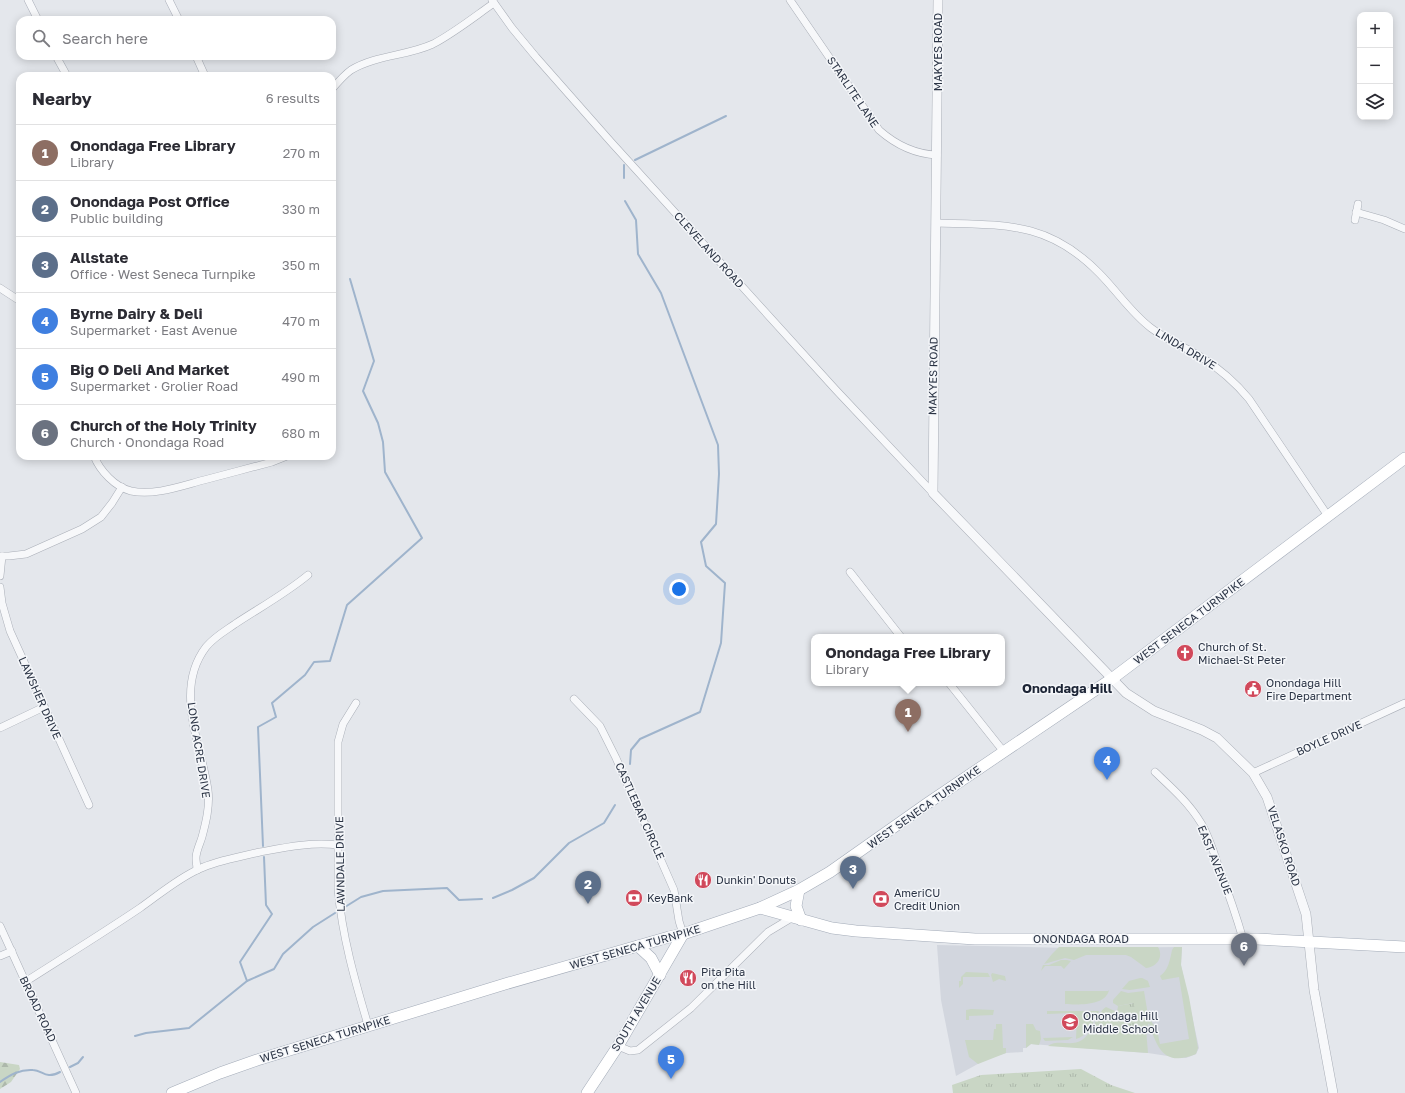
<!DOCTYPE html>
<html lang="en">
<head>
<meta charset="utf-8">
<style>
	:root { --surface:#fff; --page:#f7f7f7; --text:#2b2b33; --muted:#7c7c81; --line:#e1e1e2; --accent:#d1495b }
	body { margin:0; font-family:"Golos Text",sans-serif; background:var(--page); color:var(--text) }
	.controls { position:absolute; right:12px; top:12px; display:grid; overflow:hidden; border-radius:8px; box-shadow:0 2px 10px #0003 }
	.controls button { width:36px; height:36px; display:grid; place-items:center; padding:0; border:0; border-bottom:1px solid var(--line); background:var(--surface); color:var(--text); font:20px sans-serif }
	.you { position:absolute; left:679px; top:589px; width:14px; height:14px; margin:-10px; border:3px solid #fff; border-radius:50%; background:#1a73e8; box-shadow:0 0 0 6px #1a73e833 }
	.badge { display:grid; place-items:center; width:26px; height:26px; border-radius:50%; background:var(--accent); color:#fff; font-size:13px; font-weight:700 }
	.pin { position:absolute; translate:-50% -33px; filter:drop-shadow(0 1px 2px #0008) }
	.pin::after { content:''; position:absolute; top:21px; width:14px; height:12px; background:inherit; clip-path:polygon(0 0,100% 0,50% 100%) }
	.popup { position:absolute; left:811px; top:634px; width:194px; height:52px; box-sizing:border-box; display:grid; place-content:center; border-radius:8px; background:var(--surface); filter:drop-shadow(0 1px 3px #0005); font-size:13px; white-space:nowrap; color:var(--muted) }
	.popup b { font-size:15px; color:var(--text) }
	.popup::after { content:''; position:absolute; left:50%; top:100%; margin-left:-8px; border:8px solid transparent; border-top-color:var(--surface) }
	.list { margin:0; padding:0; list-style:none }
	h2 { display:flex; justify-content:space-between; align-items:center; height:52px; margin:0; padding:0 16px; font-size:17px }
	h2 small { font-size:13px; font-weight:400; color:var(--muted) }
	.list li { display:grid; grid-template-columns:26px 1fr auto; gap:12px; align-items:center; box-sizing:border-box; height:56px; padding:0 16px; border-top:1px solid var(--line) }
	.list b { display:block; font-size:15px; white-space:nowrap }
	.list p { margin:0; font-size:13px; white-space:nowrap; color:var(--muted) }
	.list em { font-size:13px; font-style:normal; color:var(--muted) }
	.icon { flex:none; width:22px; height:22px; fill:none; stroke:currentColor; stroke-width:2; stroke-linecap:round; stroke-linejoin:round }
	.map { position:relative; flex:none; width:1405px; height:1093px; overflow:hidden }
	.search { position:absolute; background:var(--surface); box-shadow:0 2px 10px #0003; left:16px; top:16px; width:320px; height:44px; display:flex; align-items:center; gap:10px; box-sizing:border-box; padding:0 14px; border-radius:12px; color:var(--muted); font-size:15px }
	.panel { position:absolute; background:var(--surface); box-shadow:0 2px 10px #0003; left:16px; top:72px; width:320px; height:388px; border-radius:12px }
	.map>svg:first-child { display:block }
</style>
</head>
<body>
<div class="map">
<svg width="1405" height="1093" viewBox="0 0 1405 1093">
	<defs>
		<pattern id="forest-firs" width="22" height="20" patternUnits="userSpaceOnUse"><rect width="22" height="20" fill="#c9d6c5"/><path d="M5 1l3.5 6h-7zM16 11l3.5 6h-7z" fill="#adb8ab"/></pattern>
		<pattern id="park-tufts" width="24" height="20" patternUnits="userSpaceOnUse"><rect width="24" height="20" fill="#c9d6c5"/><path d="M3 7l-1-3M5 7V3M7 7l1-3M15 17l-1-3M17 17v-4M19 17l1-3" fill="none" stroke="#adb8ab"/></pattern>
	</defs>
	<rect width="100%" height="100%" fill="#e4e7ec"/>
	<!-- built -->
	<polygon fill="#d2d6de" points="937,945 1070,948 1182,947 1181,965 1199,1048 1196,1054 1186,1058 1174,1057 1148,1053 1031,1044 1026,1048 1023,1048 1023,1052 1006,1053 985,1060 956,1076 941,1000"/>
	<!-- grass -->
	<g fill="#c9d6c5">
		<path d="M 1059,947 L 1158,947 C 1164,957 1157,967 1146,968 L 1131,957 L 1126,955 L 1086,955 L 1074,960 L 1065,958 L 1044,964 L 1052,954 Z"/>
		<path d="M 1174,947 L 1182,947 L 1181,965 L 1189,997 L 1198,1048 L 1196,1054 C 1165,1067 1157,1049 1149,1023 L 1146,1029 L 1148,1053 L 1048,1046 C 1058,1039 1072,1047 1082,1040 C 1094,1032 1096,1013 1106,1007 L 1117,1012 L 1120,1031 L 1133,1003 L 1118,1006 L 1113,1003 L 1113,1000 L 1121,991 L 1128,993 L 1144,991 L 1149,1021 L 1151,1021 L 1157,1030 L 1160,1044 L 1189,1039 L 1179,977 L 1162,980 L 1160,976 C 1168,971 1170,960 1172,950 Z"/>
		<polygon points="1061,960 1067,960 1071,961 1064,969 1061,966 1045,966 1041,971 1043,965 1049,965"/>
		<polygon points="966,972 988,973 990,977 963,977 963,984 959,988 959,981 961,981 961,977"/>
		<polygon points="992,973 1005,976 1006,981 999,979 993,982 991,975"/>
		<polygon points="1140,978 1142,978 1148,981 1150,987 1130,990 1122,989 1129,981"/>
		<path d="M 1109,990 C 1106,1006 1077,1005 1065,1004 L 1065,991 L 1108,991 Z"/>
		<polygon points="971,1009 994,1010 993,1015 969,1016 969,1020 966,1020 966,1010"/>
		<path d="M 1047,1011 L 1099,1011 C 1094,1021 1088,1036 1076,1039 L 1077,1016 L 1073,1016 L 1073,1013 L 1047,1014 Z"/>
		<polygon points="996,1024 1002,1024 1003,1048 1006,1048 1006,1053 978,1064 969,1057 965,1040 993,1040 994,1029 996,1029"/>
		<polygon points="1026,1024 1033,1024 1036,1030 1040,1031 1041,1039 1039,1045 1031,1044 1026,1048"/>
		<polygon points="1073,1037 1068,1040 1045,1041 1043,1038"/>
	</g>
	<!-- forest -->
	<polygon fill="url(#forest-firs)" points="0,1062 19,1065 20,1069 11,1082 0,1089"/>
	<!-- park -->
	<g fill="url(#park-tufts)">
		<polygon points="1134,1003 1137,1027 1120,1031 1117,1012 1118,1006"/>
		<polygon points="1081,1069 1111,1085 1135,1093 953,1093 952,1085 981,1075"/>
	</g>
	<g fill="none" stroke-linecap="round" stroke-linejoin="round">
		<!-- stream -->
		<g stroke="#9fb4cc" stroke-width="2">
			<polyline points="635,160 726,116"/>
			<polyline points="624,165 624,178"/>
			<polyline points="625,201 636,220 638,254 661,293 718,445 719,474 716,524 701,542 706,566 725,583 721,643 700,712 640,739 631,750 630,764"/>
			<polyline points="263,846 258,727 276,717 272,703 305,675 314,662 330,661 347,605 422,538 385,472 383,442 378,423 363,391 374,361 350,279"/>
			<polyline points="493,898 512,890 534,878 569,843 604,823 615,805"/>
			<polyline points="345,907 361,897 383,891 447,888 459,900 482,899"/>
			<polyline points="247,981 240,962 272,914 266,905 264,857"/>
			<polyline points="135,1036 146,1033 189,1028 247,981 274,969 283,954 313,927 335,913"/>
			<polyline points="70,1067 78,1063 83,1057"/>
			<path d="M 0,1082 C 10,1075 20,1069 33,1070 C 43,1070 45,1080 60,1072"/>
		</g>
		<defs>
			<g id="minor">
				<polyline points="28,0 38,20"/>
				<polyline points="169,0 179,20"/>
				<polyline points="492,0 512,28 536,57 611,142 836,390 933,493"/>
				<path d="M 790,0 L 879,130 C 896,145 914,154 937,155"/>
				<polyline points="56,56 67,76"/>
				<polyline points="196,56 205,76"/>
				<path d="M 332,89 C 338,82 344,75 351,70 C 376,55 407,56 433,44 C 454,33 474,17 494,3"/>
				<polyline points="1356,212 1384,220 1405,229"/>
				<polyline points="1355,220 1358,204"/>
				<path d="M 936,223 C 1004,225 1048,221 1099,273 C 1117,291 1131,313 1151,328 C 1167,340 1185,347 1201,357 C 1220,369 1235,382 1249,399 L 1328,516"/>
				<polyline points="0,288 20,301"/>
				<path d="M 94,456 C 100,471 115,487 131,491 C 154,496 181,486 204,480 C 227,474 249,468 272,462 L 287,456"/>
				<polyline points="0,556 9,556 26,554 82,529 101,517 112,503 122,487"/>
				<polyline points="850,572 901,637"/>
				<polyline points="0,576 2,556"/>
				<polyline points="0,587 2,603 10,631 89,805"/>
				<polyline points="949,683 1004,752"/>
				<polyline points="574,699 600,726 616,758 674,890 679,921 683,934"/>
				<path d="M 356,703 L 343,724 L 338,742 L 338,889 C 342,936 355,981 368,1025"/>
				<polyline points="0,728 44,707"/>
				<path d="M 1155,772 C 1172,788 1189,803 1201,823 C 1209,836 1214,853 1219,868 C 1228,892 1236,915 1243,939"/>
				<polyline points="1253,773 1405,703"/>
				<path d="M 197,870 C 197,866 196,862 196,858 C 196,851 200,844 202,837 C 206,822 210,806 208,790 C 204,762 193,735 191,707 C 189,685 193,664 206,647 C 214,637 225,631 235,624 C 259,608 285,594 308,575"/>
				<polyline points="0,926 76,1093"/>
				<polyline points="0,956 12,951"/>
				<path d="M 25,982 C 64,957 103,933 140,908 C 160,894 177,879 199,869 C 218,860 240,857 260,852 C 287,847 311,842 338,845"/>
				<polyline points="618,1046 630,1051 638,1050 691,1008 768,932 793,917"/>
			</g>
			<polyline id="tertiary" points="938,0 933,493 1126,693 1154,711 1202,730 1217,738 1253,773 1267,797 1306,914 1314,990 1333,1093"/>
			<g id="primary">
				<polyline points="799,890 796,906 801,920"/>
				<polyline points="760,908 832,928 856,931 975,939 1257,939 1405,947"/>
				<polyline points="638,946 651,958 660,975"/>
				<polyline points="172,1093 220,1073 257,1060 505,984 669,937 683,934 760,908 799,890 830,872 928,803 1113,678 1405,458"/>
				<polyline points="587,1093 618,1046 683,934"/>
			</g>
		</defs>
		<!-- minor casing -->
		<use href="#minor" stroke="#a9aeb7" stroke-width="8"/>
		<!-- tertiary casing -->
		<use href="#tertiary" stroke="#a9aeb7" stroke-width="10"/>
		<!-- primary casing -->
		<use href="#primary" stroke="#a3abb8" stroke-width="12"/>
		<!-- minor -->
		<use href="#minor" stroke="#f7f8fa" stroke-width="7"/>
		<!-- tertiary -->
		<use href="#tertiary" stroke="#f7f8fa" stroke-width="9"/>
		<!-- primary -->
		<use href="#primary" stroke="#fff" stroke-width="11"/>
	</g>
	<!-- icons -->
	<defs>
		<symbol id="church-disc" viewBox="-11 -11 22 22"><circle r="9.5" fill="#d1495b" stroke="#f4f6f9"/><path d="M-1.2-6h2.4v3.5h3.3v2.4h-3.3V6h-2.4V-.1h-3.3v-2.4h3.3Z" fill="#fff"/></symbol>
		<symbol id="civic-disc" viewBox="-11 -11 22 22"><circle r="9.5" fill="#d1495b" stroke="#f4f6f9"/><path d="M-.6-6.5H3V-4.5H.6V-3L4-1V1h2V6H-6V1h2V-1L-.6-3ZM-1.2 2.5V6h2.4V2.5Z" fill="#fff"/></symbol>
		<symbol id="restaurant-disc" viewBox="-11 -11 22 22"><circle r="9.5" fill="#d1495b" stroke="#f4f6f9"/><path d="M-5-6h1v4h1v-4h1v4h1v-4h1v5L-1.5 .5V6h-2V.5L-5-1ZM5-6V6H3V1.5H1.5Q1.5-4 5-6Z" fill="#fff"/></symbol>
		<symbol id="bank-disc" viewBox="-11 -11 22 22"><circle r="9.5" fill="#d1495b" stroke="#f4f6f9"/><path d="M-6-4H6V4H-6ZM0-2.3a2.3 2.3 0 1 0 0 4.6a2.3 2.3 0 1 0 0-4.6Z" fill="#fff"/></symbol>
		<symbol id="school-disc" viewBox="-11 -11 22 22"><circle r="9.5" fill="#d1495b" stroke="#f4f6f9"/><path d="M0-5L7-2L0 1L-7-2ZM-4 1L0 2.5L4 1V4Q0 6-4 4Z" fill="#fff"/></symbol>
	</defs>
	<g fill-rule="evenodd">
		<use href="#church-disc" x="1175" y="643" width="20" height="20"/>
		<use href="#civic-disc" x="1243" y="679" width="20" height="20"/>
		<use href="#restaurant-disc" x="693" y="870" width="20" height="20"/>
		<use href="#bank-disc" x="624" y="888" width="20" height="20"/>
		<use href="#bank-disc" x="871" y="889" width="20" height="20"/>
		<use href="#restaurant-disc" x="678" y="968" width="20" height="20"/>
		<use href="#school-disc" x="1060" y="1012" width="20" height="20"/>
	</g>
	<g text-anchor="middle" stroke-width="3" stroke-linejoin="round" paint-order="stroke">
		<!-- street labels -->
		<g font-size="11" fill="#2b3445" stroke="#f4f6f9">
			<text transform="translate(938 52) rotate(-90)" y="4">MAKYES ROAD</text>
			<text transform="translate(853 92) rotate(56)" y="4">STARLITE LANE</text>
			<text transform="translate(709 250) rotate(48)" y="4">CLEVELAND ROAD</text>
			<text transform="translate(1186 349) rotate(31)" y="4">LINDA DRIVE</text>
			<text transform="translate(933 376) rotate(-89)" y="4">MAKYES ROAD</text>
			<text transform="translate(1189 621) rotate(-37)" y="4">WEST SENECA TURNPIKE</text>
			<text transform="translate(40 698) rotate(66)" y="4">LAWSHER DRIVE</text>
			<text transform="translate(1329 738) rotate(-24)" y="4">BOYLE DRIVE</text>
			<text transform="translate(199 750) rotate(81)" y="4">LONG ACRE DRIVE</text>
			<text transform="translate(924 807) rotate(-35)" y="4">WEST SENECA TURNPIKE</text>
			<text transform="translate(640 811) rotate(66)" y="4">CASTLEBAR CIRCLE</text>
			<text transform="translate(1284 846) rotate(72)" y="4">VELASKO ROAD</text>
			<text transform="translate(1215 860) rotate(68)" y="4">EAST AVENUE</text>
			<text transform="translate(340 864) rotate(-91)" y="4">LAWNDALE DRIVE</text>
			<text x="1081" y="943">ONONDAGA ROAD</text>
			<text transform="translate(635 947) rotate(-16)" y="4">WEST SENECA TURNPIKE</text>
			<text transform="translate(38 1009) rotate(65)" y="4">BROAD ROAD</text>
			<text transform="translate(636 1014) rotate(-59)" y="4">SOUTH AVENUE</text>
			<text transform="translate(325 1039) rotate(-17)" y="4">WEST SENECA TURNPIKE</text>
		</g>
		<!-- poi labels -->
		<g font-size="11" fill="#2b3445" stroke="#f4f6f9" text-anchor="start">
			<text x="1198" y="651">Church of St.<tspan x="1198" dy="13">Michael-St Peter</tspan></text>
			<text x="1266" y="687">Onondaga Hill<tspan x="1266" dy="13">Fire Department</tspan></text>
			<text x="716" y="884">Dunkin' Donuts</text>
			<text x="894" y="897">AmeriCU<tspan x="894" dy="13">Credit Union</tspan></text>
			<text x="647" y="902">KeyBank</text>
			<text x="701" y="976">Pita Pita<tspan x="701" dy="13">on the Hill</tspan></text>
			<text x="1083" y="1020">Onondaga Hill<tspan x="1083" dy="13">Middle School</tspan></text>
		</g>
		<!-- quarter labels -->
		<g font-size="13" font-weight="bold" fill="#1d2536" stroke="#f4f6f9">
			<text x="1067" y="693">Onondaga Hill</text>
		</g>
	</g>
</svg>
<div class="controls">
<button>+</button>
<button>−</button>
<button><svg class="icon" aria-label="layers" viewBox="0 0 24 24"><path d="M12 4l9 5-9 5-9-5zM3 14l9 5 9-5"/></svg></button>
</div>
<div class="you"></div>
<div class="pin badge" style="left:908px;top:732px;background:#8d6e63">1</div>
<div class="popup"><b>Onondaga Free Library</b>Library</div>
<div class="pin badge" style="left:588px;top:904px;background:#5c6f8a">2</div>
<div class="pin badge" style="left:853px;top:889px;background:#5c6f8a">3</div>
<div class="pin badge" style="left:1107px;top:780px;background:#3f7fe0">4</div>
<div class="pin badge" style="left:671px;top:1079px;background:#3f7fe0">5</div>
<div class="pin badge" style="left:1244px;top:966px;background:#6b7280">6</div>
<div class="search"><svg class="icon" aria-label="search" viewBox="0 0 24 24"><circle cx="10" cy="10" r="6"/><path d="M15 15l6 6"/></svg>Search here</div>
<section class="panel">
<h2>Nearby<small>6 results</small></h2>
<ul class="list">
<li><span class="badge" style="background:#8d6e63">1</span><div><b>Onondaga Free Library</b><p>Library</p></div><em>270 m</em></li>
<li><span class="badge" style="background:#5c6f8a">2</span><div><b>Onondaga Post Office</b><p>Public building</p></div><em>330 m</em></li>
<li><span class="badge" style="background:#5c6f8a">3</span><div><b>Allstate</b><p>Office · West Seneca Turnpike</p></div><em>350 m</em></li>
<li><span class="badge" style="background:#3f7fe0">4</span><div><b>Byrne Dairy &amp; Deli</b><p>Supermarket · East Avenue</p></div><em>470 m</em></li>
<li><span class="badge" style="background:#3f7fe0">5</span><div><b>Big O Deli And Market</b><p>Supermarket · Grolier Road</p></div><em>490 m</em></li>
<li><span class="badge" style="background:#6b7280">6</span><div><b>Church of the Holy Trinity</b><p>Church · Onondaga Road</p></div><em>680 m</em></li>
</ul>
</section>
</div>
</body>
</html>
